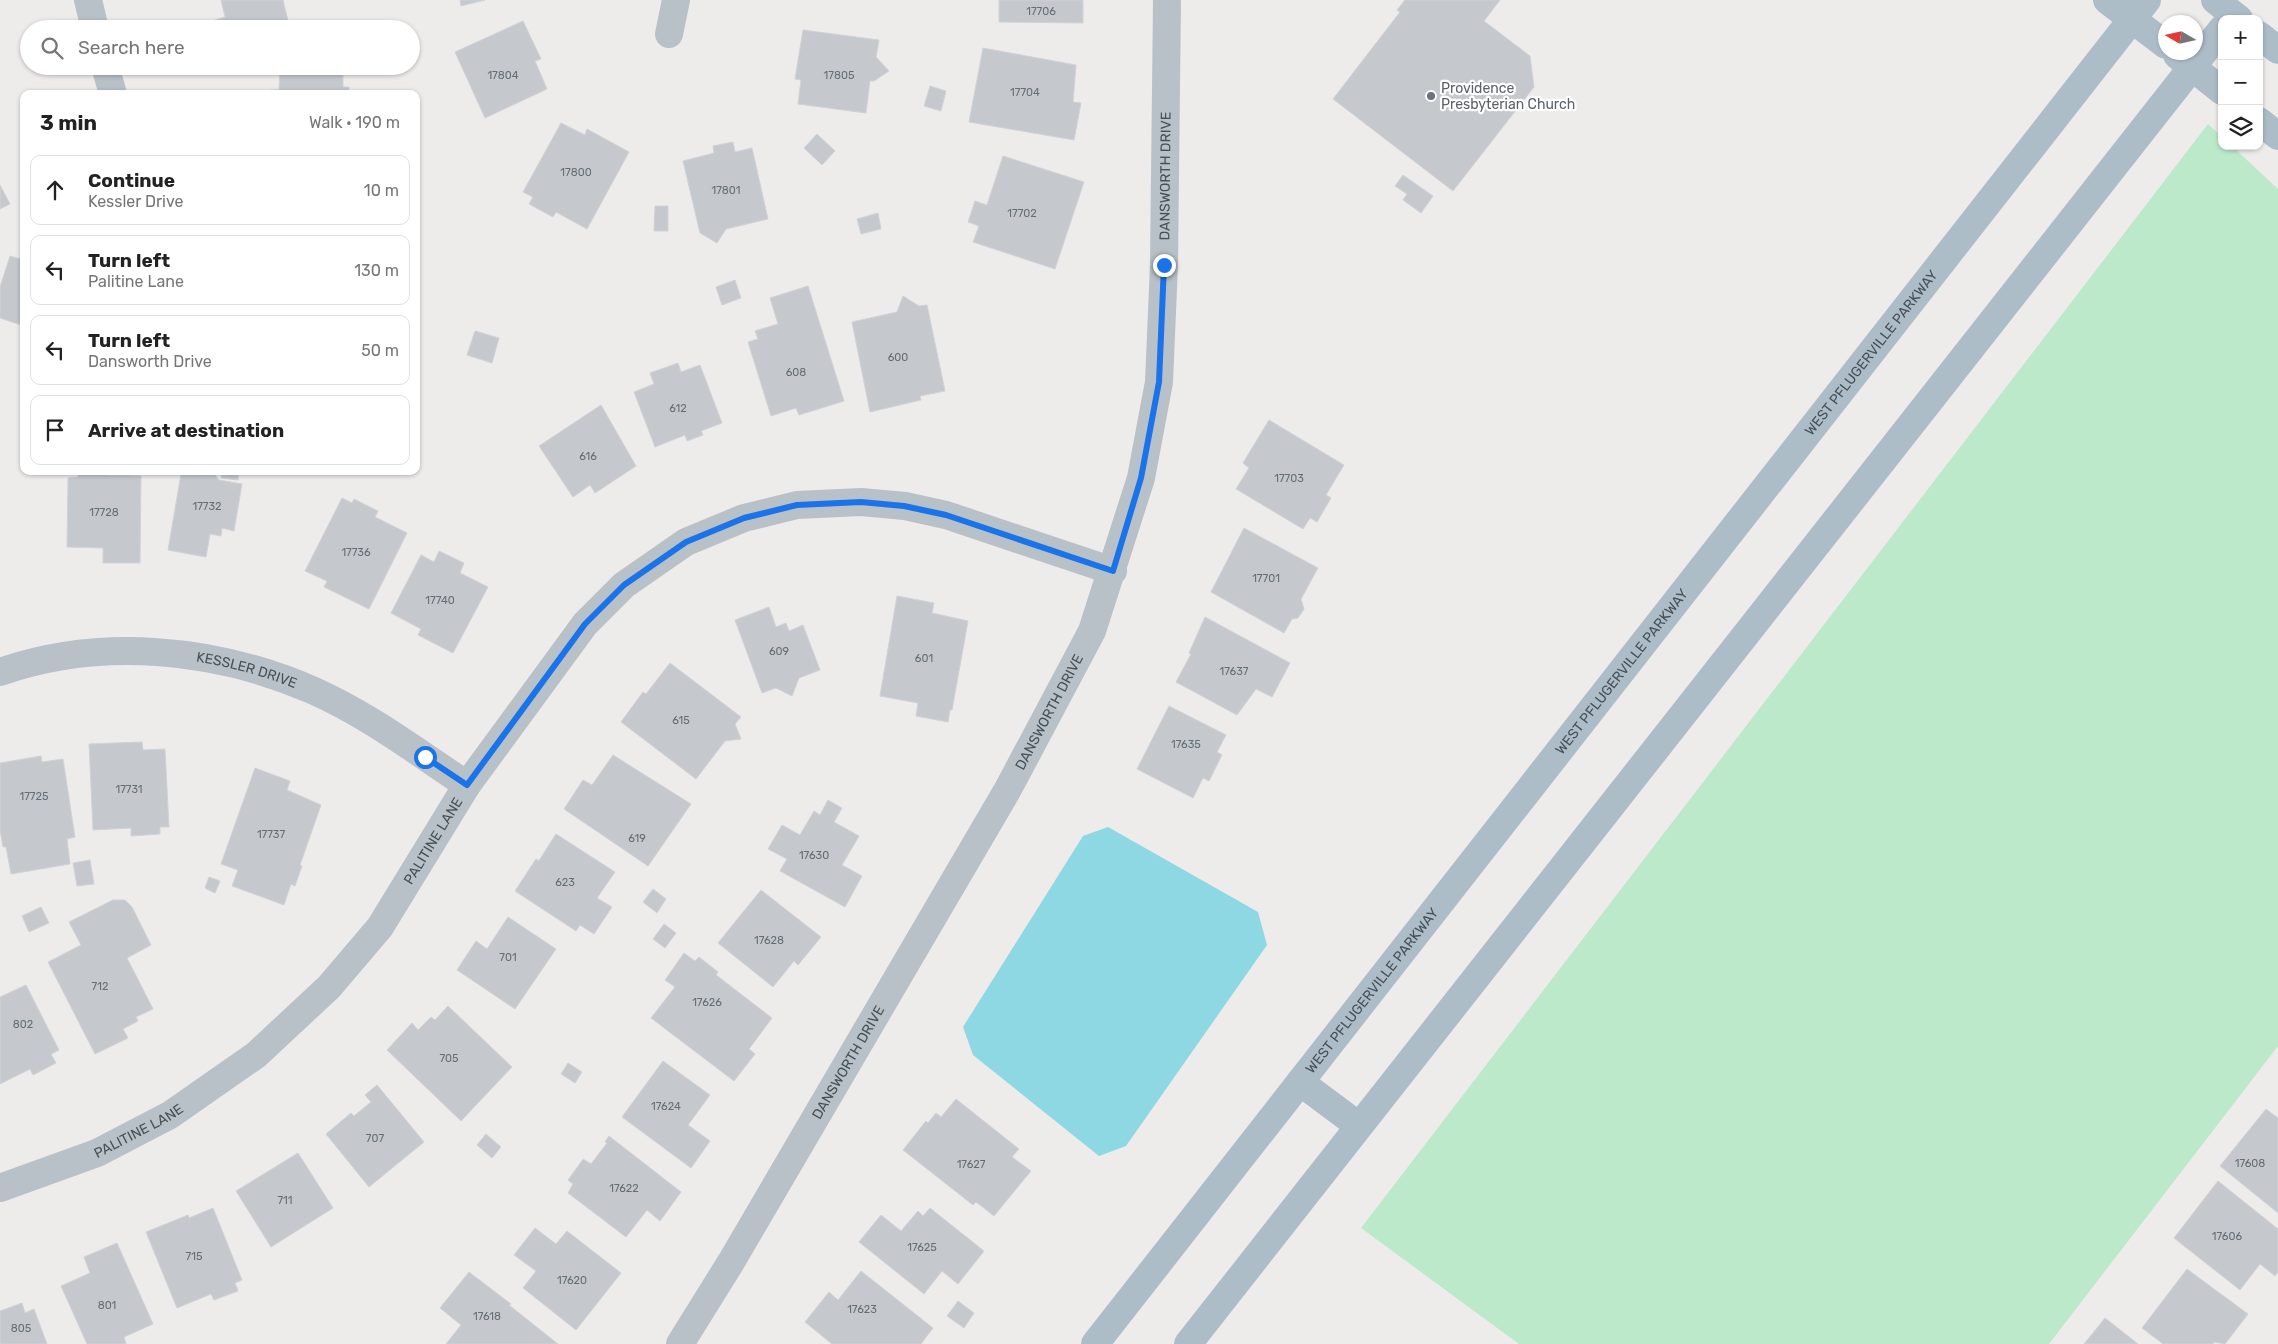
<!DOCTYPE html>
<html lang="en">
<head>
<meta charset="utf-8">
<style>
	:root { --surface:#fff; --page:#f6f6f6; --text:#222; --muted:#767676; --line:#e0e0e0 }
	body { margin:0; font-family:Rubik,sans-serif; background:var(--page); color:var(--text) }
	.controls { position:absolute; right:15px; top:15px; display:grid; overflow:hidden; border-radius:10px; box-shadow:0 1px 4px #0004 }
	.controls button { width:45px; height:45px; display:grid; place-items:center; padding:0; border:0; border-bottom:1px solid var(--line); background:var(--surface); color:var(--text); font:25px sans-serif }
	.compass { position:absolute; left:2158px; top:15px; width:45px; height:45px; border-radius:50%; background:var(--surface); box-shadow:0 1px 4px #0004; rotate:279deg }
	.stop { position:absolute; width:15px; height:15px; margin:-11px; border:4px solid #1a73e8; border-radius:50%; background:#fff }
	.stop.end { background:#1a73e8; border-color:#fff; box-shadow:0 1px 5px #0008 }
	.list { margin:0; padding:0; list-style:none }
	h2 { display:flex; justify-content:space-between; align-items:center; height:65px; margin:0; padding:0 20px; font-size:21px }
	h2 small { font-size:16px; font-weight:400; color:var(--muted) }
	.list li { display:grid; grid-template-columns:32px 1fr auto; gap:15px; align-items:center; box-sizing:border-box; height:70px; margin:0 10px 10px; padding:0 10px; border:1px solid var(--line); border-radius:10px }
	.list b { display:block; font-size:19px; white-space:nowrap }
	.list p { margin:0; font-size:16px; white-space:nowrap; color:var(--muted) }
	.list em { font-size:16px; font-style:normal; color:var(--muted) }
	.icon { flex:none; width:28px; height:28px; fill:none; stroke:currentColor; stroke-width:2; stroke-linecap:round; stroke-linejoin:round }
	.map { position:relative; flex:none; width:2278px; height:1344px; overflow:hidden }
	.search { position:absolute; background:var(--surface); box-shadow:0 1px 4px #0004; left:20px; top:20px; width:400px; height:55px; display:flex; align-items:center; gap:12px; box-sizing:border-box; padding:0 18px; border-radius:28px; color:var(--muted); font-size:19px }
	.panel { position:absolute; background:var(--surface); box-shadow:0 1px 4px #0004; left:20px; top:90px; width:400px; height:385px; border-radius:10px }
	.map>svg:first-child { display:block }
</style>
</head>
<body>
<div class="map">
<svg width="2278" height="1344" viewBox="0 0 2278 1344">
	<rect width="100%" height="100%" fill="#eeebeb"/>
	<!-- green -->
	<polygon fill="#bce9ca" points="2208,124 2222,137 2222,146 2232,146 2278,189 2278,1046 2049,1344 1519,1344 1361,1228"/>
	<!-- water -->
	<polygon fill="#8dd8e2" points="1108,827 1258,912 1267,945 1126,1146 1099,1156 973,1055 963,1027 1083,836"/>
	<!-- building -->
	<g fill="#c5c9ce" stroke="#d0d2d6">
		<polygon points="221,0 283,0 290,29 217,29 215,20 225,17"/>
		<polygon points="460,0 485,0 461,6"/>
		<polygon points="999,0 1083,0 1083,23 999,22"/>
		<polygon points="1405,0 1500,0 1484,21 1530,56 1534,87 1453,191 1333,99 1400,12 1397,10"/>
		<polygon points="523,21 541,59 535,61 547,89 485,118 455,52"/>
		<polygon points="803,30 879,40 876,57 889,71 874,81 870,81 866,113 798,104 801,80 795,79"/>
		<polygon points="983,48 1076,65 1073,102 1081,103 1074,140 969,122"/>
		<polygon points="280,67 343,69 343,87 349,87 349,94 271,94 271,90 279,90"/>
		<polygon points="930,86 946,91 941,111 924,106"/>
		<polygon points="561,123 585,135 587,129 629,152 587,229 556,212 553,217 529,204 533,197 523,192"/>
		<polygon points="817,134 835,151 822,165 804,148"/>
		<polygon points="733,142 735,152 752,148 768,219 726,229 717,243 700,233 683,161 714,153 713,146"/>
		<polygon points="1003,156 1084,182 1055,269 973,242 979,226 968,222 975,201 987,205"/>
		<polygon points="1403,175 1433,196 1421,213 1403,200 1407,194 1395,186"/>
		<polygon points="0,185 10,204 0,209"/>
		<polygon points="655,206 668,206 668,231 654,231"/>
		<polygon points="878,213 881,229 861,234 857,219"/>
		<polygon points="10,256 24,260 24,326 0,318 0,287"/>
		<polygon points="735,280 741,298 722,305 716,287"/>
		<polygon points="808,286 844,401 799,415 796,408 771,416 748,342 758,339 755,331 778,324 770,298"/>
		<polygon points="903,296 919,306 927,305 945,391 920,396 921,400 870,412 852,322 897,312"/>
		<polygon points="475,331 499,338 492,363 467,355"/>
		<polygon points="678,363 681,372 700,365 722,423 701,431 703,435 687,441 685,435 655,447 634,392 654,384 650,373"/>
		<polygon points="601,405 636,466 595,493 590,485 573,497 539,446"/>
		<polygon points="1269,420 1344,465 1326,495 1331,498 1317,522 1310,518 1303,529 1236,489 1249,468 1243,463"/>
		<polygon points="78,471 106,471 106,475 141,476 140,563 103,563 103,548 67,547 68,478 78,477"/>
		<polygon points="199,471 212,471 219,480 242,484 234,531 222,528 221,536 210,534 206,557 168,550 181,474 193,475"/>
		<polygon points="222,471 239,471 238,480 221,478"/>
		<polygon points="342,498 352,503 354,499 378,511 375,517 407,533 369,609 324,587 327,581 305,571"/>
		<polygon points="1244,528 1318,568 1301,599 1304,609 1298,618 1292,619 1284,633 1211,592"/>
		<polygon points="439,551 464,563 460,573 488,587 453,653 418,635 421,629 391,613 421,555 434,562"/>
		<polygon points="897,596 934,603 932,613 968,621 952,710 950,710 948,722 916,716 918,703 880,696"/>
		<polygon points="769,607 776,627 786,623 789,631 803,625 820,670 799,678 792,696 776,688 762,693 735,620"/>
		<polygon points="1205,617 1290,663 1272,697 1256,689 1237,715 1176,682 1191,654 1189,653"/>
		<polygon points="670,663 741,717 735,724 741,739 725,741 696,779 621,722 643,692 646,694"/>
		<polygon points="1169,706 1226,735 1217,752 1222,755 1209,781 1203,778 1193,798 1137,769"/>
		<polygon points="142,742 143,750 165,749 169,827 160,827 160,834 131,836 131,828 93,830 89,744"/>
		<polygon points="613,755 691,804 648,866 564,809 583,780 592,785"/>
		<polygon points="41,756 42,762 63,759 75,837 67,839 70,864 11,874 6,847 3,847 0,830 0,763"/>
		<polygon points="255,768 290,781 287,790 321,805 300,865 302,866 295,886 291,884 284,905 232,886 238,870 221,864"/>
		<polygon points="828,800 842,808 834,822 859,836 842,865 862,876 845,907 780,871 787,859 768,849 782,825 800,835 814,811 820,815"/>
		<polygon points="556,834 615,872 597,898 612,907 594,934 580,925 576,931 515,891 536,859 539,861 540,859"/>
		<polygon points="90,860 94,884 77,886 73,863"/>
		<polygon points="209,877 220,881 215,893 205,888"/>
		<polygon points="653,889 666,899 657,913 643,902"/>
		<polygon points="761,890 821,937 798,965 794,961 773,987 718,943"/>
		<polygon points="113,900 125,900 132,907 151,945 127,958 153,1009 136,1017 138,1021 123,1029 128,1038 95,1054 48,962 81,945 69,922"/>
		<polygon points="41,907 49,923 29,932 22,916"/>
		<polygon points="508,917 556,949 515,1009 457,970 476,941 487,949"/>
		<polygon points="664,924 676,933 665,948 653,939"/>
		<polygon points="684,953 695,961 699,957 718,972 716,975 772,1018 749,1049 755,1054 734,1081 651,1018 675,987 665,980"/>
		<polygon points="26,985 59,1050 51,1054 56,1063 33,1075 30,1069 0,1084 0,997"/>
		<polygon points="448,1006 512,1067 461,1121 387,1050 412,1023 418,1030 431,1017 435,1020"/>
		<polygon points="663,1061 710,1095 688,1125 710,1141 691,1168 622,1117"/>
		<polygon points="568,1063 582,1072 575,1083 561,1074"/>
		<polygon points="377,1085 424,1142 369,1187 326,1134 351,1113 354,1116 371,1102 365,1095"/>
		<polygon points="956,1099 1019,1149 1012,1157 1031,1171 994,1216 976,1202 973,1205 903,1150 926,1121 928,1123 936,1113 941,1117"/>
		<polygon points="2266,1109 2278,1118 2278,1213 2220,1166"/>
		<polygon points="486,1134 501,1147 492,1158 477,1145"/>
		<polygon points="609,1136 681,1192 660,1221 647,1210 626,1237 568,1193 573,1184 568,1180 581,1162 583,1159 591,1164 607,1143 605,1142"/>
		<polygon points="298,1153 333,1208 271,1247 236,1191"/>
		<polygon points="2218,1181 2278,1229 2278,1272 2275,1276 2260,1264 2240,1290 2174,1238"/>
		<polygon points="213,1208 242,1280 235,1283 238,1291 214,1300 211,1294 177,1308 146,1232 188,1215 189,1218"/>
		<polygon points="930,1208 984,1251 958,1284 942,1271 924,1294 859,1242 881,1215 901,1231 918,1211 923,1216"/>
		<polygon points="535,1228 556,1244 567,1231 621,1273 576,1330 523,1288 536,1271 514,1255"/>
		<polygon points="117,1243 153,1324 124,1337 126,1344 87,1344 61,1286 90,1273 84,1257"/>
		<polygon points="2187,1269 2248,1314 2225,1344 2214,1342 2213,1344 2163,1344 2142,1328"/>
		<polygon points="861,1271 933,1328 921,1344 832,1344 805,1322 829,1292 838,1300"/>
		<polygon points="469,1272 511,1304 509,1305 558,1344 446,1344 461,1325 440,1308"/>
		<polygon points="958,1301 974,1313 964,1328 947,1316"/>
		<polygon points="22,1303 25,1313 34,1309 47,1344 0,1344 0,1311"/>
		<polygon points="2105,1318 2138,1344 2084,1344"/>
	</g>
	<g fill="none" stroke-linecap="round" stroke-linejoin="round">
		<!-- minor -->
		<g stroke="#b7c1c7" stroke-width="28">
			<polyline points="88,0 95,29"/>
			<polyline points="669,34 676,0"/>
			<polyline points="105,66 113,94"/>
			<path id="s1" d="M 0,672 C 101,637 215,648 312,690 C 367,714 417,752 467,785"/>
			<path id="s2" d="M 0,1188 L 97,1153 L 170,1115 L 256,1055 L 329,987 L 380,927 L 467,785 L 585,624 L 624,585 L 686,542 L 744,518 L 797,505 L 861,502 L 905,506 L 946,515 L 1113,571"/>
			<path id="s3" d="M 680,1344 L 731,1262 L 1008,789 L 1092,631 L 1141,478 L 1159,382 L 1164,265 L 1167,0"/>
		</g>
		<!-- major -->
		<g stroke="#adbdc8" stroke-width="28">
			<polyline points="2107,0 2166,45"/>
			<polyline points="2215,0 2239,19"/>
			<polyline points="2259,35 2278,50"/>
			<polyline points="2177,55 2222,91"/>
			<polyline points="2259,121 2278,136"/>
			<polyline points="1300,1082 1359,1126"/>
			<path id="s4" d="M 1095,1344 L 2147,0"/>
			<polyline points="1188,1344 2222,29"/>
		</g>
	</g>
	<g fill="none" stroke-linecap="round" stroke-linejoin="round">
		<!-- route -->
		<polyline stroke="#1a73e8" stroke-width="6" points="425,757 467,785 585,624 624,585 686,542 744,518 797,505 861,502 904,506 946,515 1113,571 1141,478 1159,382 1164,265"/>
	</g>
	<!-- markers -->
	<circle fill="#6b7280" stroke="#fff" stroke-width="2" cx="1431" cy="96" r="5"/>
	<g text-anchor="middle" stroke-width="4.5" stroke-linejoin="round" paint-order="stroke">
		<!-- number labels -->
		<g font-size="11" fill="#656e75">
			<text x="1041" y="15">17706</text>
			<text x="503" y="79">17804</text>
			<text x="839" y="79">17805</text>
			<text x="1025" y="96">17704</text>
			<text x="576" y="176">17800</text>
			<text x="726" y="194">17801</text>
			<text x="1022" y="217">17702</text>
			<text x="898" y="361">600</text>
			<text x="796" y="376">608</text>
			<text x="678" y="412">612</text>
			<text x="588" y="460">616</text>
			<text x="1289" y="482">17703</text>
			<text x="207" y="510">17732</text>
			<text x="104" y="516">17728</text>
			<text x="356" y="556">17736</text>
			<text x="1266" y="582">17701</text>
			<text x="440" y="604">17740</text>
			<text x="779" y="655">609</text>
			<text x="924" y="662">601</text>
			<text x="1234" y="675">17637</text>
			<text x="681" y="724">615</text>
			<text x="1186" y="748">17635</text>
			<text x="129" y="793">17731</text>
			<text x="34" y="800">17725</text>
			<text x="271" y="838">17737</text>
			<text x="637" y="842">619</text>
			<text x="814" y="859">17630</text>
			<text x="565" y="886">623</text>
			<text x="769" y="944">17628</text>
			<text x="508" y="961">701</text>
			<text x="100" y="990">712</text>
			<text x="707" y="1006">17626</text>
			<text x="23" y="1028">802</text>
			<text x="449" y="1062">705</text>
			<text x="666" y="1110">17624</text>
			<text x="375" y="1142">707</text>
			<text x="2250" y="1167">17608</text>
			<text x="971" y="1168">17627</text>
			<text x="624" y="1192">17622</text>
			<text x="285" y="1204">711</text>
			<text x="2227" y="1240">17606</text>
			<text x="922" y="1251">17625</text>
			<text x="194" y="1260">715</text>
			<text x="572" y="1284">17620</text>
			<text x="107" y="1309">801</text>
			<text x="862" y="1313">17623</text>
			<text x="487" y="1320">17618</text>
			<text x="21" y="1332">805</text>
		</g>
		<!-- worship labels -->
		<g font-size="14" fill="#5b616d" stroke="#fff" text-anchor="start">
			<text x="1441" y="93">Providence<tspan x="1441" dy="16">Presbyterian Church</tspan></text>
		</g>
		<!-- street labels -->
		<g font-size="14" fill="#455057" stroke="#fff">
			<text dy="5" stroke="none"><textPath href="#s3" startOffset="1288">DANSWORTH DRIVE</textPath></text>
			<text dy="5" stroke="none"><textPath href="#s4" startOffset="1259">WEST PFLUGERVILLE PARKWAY</textPath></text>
			<text dy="5" stroke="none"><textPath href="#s1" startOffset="251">KESSLER DRIVE</textPath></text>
			<text dy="5" stroke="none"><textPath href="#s4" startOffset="854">WEST PFLUGERVILLE PARKWAY</textPath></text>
			<text dy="5" stroke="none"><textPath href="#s3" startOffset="732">DANSWORTH DRIVE</textPath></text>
			<text dy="5" stroke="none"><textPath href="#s2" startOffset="570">PALITINE LANE</textPath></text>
			<text dy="5" stroke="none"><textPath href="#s4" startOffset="449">WEST PFLUGERVILLE PARKWAY</textPath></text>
			<text dy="5" stroke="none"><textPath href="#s3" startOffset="328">DANSWORTH DRIVE</textPath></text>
			<text dy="5" stroke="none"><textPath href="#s2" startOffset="150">PALITINE LANE</textPath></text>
		</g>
	</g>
</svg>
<div class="controls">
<button>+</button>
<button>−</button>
<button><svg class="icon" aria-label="layers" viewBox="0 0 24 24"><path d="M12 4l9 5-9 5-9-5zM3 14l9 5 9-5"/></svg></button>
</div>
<svg class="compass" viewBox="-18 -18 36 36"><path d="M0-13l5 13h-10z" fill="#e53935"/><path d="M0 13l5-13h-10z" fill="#767676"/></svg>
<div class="stop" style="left:425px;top:757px"></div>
<div class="stop end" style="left:1164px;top:265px"></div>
<div class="search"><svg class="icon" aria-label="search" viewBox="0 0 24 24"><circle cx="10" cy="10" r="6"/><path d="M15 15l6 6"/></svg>Search here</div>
<section class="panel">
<h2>3 min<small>Walk · 190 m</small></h2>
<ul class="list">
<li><svg class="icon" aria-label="ahead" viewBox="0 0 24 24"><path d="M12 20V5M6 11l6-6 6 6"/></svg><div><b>Continue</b><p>Kessler Drive</p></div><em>10 m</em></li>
<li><svg class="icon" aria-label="left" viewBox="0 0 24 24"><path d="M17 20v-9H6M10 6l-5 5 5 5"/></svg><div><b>Turn left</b><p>Palitine Lane</p></div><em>130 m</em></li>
<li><svg class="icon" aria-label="left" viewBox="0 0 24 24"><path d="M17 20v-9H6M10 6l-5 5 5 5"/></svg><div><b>Turn left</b><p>Dansworth Drive</p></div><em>50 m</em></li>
<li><svg class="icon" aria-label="arrive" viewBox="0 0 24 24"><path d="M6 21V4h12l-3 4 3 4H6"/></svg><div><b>Arrive at destination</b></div></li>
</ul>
</section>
</div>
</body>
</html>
